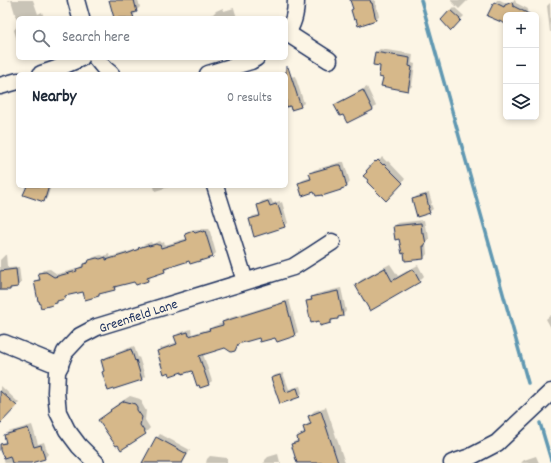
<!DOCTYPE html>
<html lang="en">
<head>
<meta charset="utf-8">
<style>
	:root { --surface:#fff; --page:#f6f6f7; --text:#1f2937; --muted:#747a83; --line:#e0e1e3 }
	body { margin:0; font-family:Dekko,sans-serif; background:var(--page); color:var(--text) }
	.controls { position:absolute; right:12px; top:12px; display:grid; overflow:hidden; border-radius:6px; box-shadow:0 2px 6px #0003 }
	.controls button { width:36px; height:36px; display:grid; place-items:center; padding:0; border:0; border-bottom:1px solid var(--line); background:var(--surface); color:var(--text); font:20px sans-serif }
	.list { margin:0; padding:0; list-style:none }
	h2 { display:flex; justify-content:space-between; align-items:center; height:52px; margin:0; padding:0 16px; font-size:17px }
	h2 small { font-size:13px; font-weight:400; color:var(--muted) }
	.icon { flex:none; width:22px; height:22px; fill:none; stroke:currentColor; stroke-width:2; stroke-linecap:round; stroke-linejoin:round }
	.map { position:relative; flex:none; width:551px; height:463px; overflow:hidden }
	.search { position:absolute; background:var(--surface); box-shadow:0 2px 6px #0003; left:16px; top:16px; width:272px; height:44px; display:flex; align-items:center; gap:10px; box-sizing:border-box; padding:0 14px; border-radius:6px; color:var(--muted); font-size:15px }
	.panel { position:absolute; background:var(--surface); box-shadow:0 2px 6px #0003; left:16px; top:72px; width:272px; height:116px; border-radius:6px }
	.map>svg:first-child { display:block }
</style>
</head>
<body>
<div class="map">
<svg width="551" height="463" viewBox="0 0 551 463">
	<rect width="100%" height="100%" fill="#fcf5e5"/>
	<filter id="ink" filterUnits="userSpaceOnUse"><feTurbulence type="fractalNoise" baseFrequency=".025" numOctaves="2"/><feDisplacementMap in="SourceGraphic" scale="8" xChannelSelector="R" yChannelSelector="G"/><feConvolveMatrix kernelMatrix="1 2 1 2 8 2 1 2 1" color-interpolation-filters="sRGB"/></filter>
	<g filter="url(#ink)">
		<!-- shadow -->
		<g fill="#0003">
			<polygon points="8,0 33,0 38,14 42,12 44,18 18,18 18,24 11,0 9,1"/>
			<polygon points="110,0 138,0 140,7 136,11 136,13 133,16 126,18 116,18"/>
			<polygon points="351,0 375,0 379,16 375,19 354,9"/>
			<polygon points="450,0 468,0 459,9"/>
			<polygon points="497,0 500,0 508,4 510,2 515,0 516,3 528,9 525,15 506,15 506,23 495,3"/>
			<polygon points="550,3 551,32 550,32 547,6"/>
			<polygon points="454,7 464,16 451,29 442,20"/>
			<polygon points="223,8 224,11 234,8 237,18 202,18 213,14 216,11"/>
			<polygon points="18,25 18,44 14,30"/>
			<polygon points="380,49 413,54 412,63 415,64 412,86 408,90 384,77 382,65 376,52"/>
			<polygon points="295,76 304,103 300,106 291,105 286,106 286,78"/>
			<polygon points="367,87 376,106 373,109 348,121 343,113 335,105 338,102"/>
			<polygon points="382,157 387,162 388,161 405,179 386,200 368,172 376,162 379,159 380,160"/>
			<polygon points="341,162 344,162 350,182 347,186 315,191 300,183 303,180 311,177 310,174 314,170"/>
			<polygon points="28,186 51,186 47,198 43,201"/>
			<polygon points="154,186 172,186 155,191"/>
			<polygon points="429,193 432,203 431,204 433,209 429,212 413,200 417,196"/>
			<polygon points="271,199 273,203 280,201 280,203 282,202 288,223 284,226 250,219 253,216 261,214 258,205 262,201"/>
			<polygon points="424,220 426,231 428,231 429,239 426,243 427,254 424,258 406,260 405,252 394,226 397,223"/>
			<polygon points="205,228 205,229 209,228 216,253 213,256 190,263 189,259 168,266 168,268 165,271 151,275 151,277 148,281 136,284 135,280 118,285 115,289 101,293 99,295 83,291 68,295 65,298 60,300 53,304 35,282 39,278 40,278 39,274 43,270 50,269 57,274 77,269 94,257 101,255 104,256 109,254 110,257 134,250 140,247 143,245 151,242 152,244 160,241 162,243 164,242 165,245 188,238 186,234 190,230 196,229 199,230"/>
			<polygon points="6,254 7,266 8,266 8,268 19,267 21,283 17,286 13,287 10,290 0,291 0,260"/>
			<polygon points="390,264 398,276 418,265 424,276 419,281 356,285 361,280"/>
			<polygon points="341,288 346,311 343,315 335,319 331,322 319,320 307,302 316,294"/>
			<polygon points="289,300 298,332 295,335 260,337 240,343 234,350 225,347 203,354 212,381 208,384 193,370 158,351 161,348 177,342 176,336 179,333 191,329 192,334 211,328 214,326 223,323 223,322 226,319"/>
			<polygon points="551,315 551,328 546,319"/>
			<polygon points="134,346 138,358 139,357 145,376 142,379 103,372 105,370 102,361 106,357"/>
			<polygon points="283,373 289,389 300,386 302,393 299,396 280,402 272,378 275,375"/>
			<polygon points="1,386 19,403 1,421 0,420 0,387"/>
			<polygon points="130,396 140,399 142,402 142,404 146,411 145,420 150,428 145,433 99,420 116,405"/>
			<polygon points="326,407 345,463 298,463 292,444 298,439 298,437 303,432 305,431 304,427 311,421 309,416 314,411"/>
			<polygon points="32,425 38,444 44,442 48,454 45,458 27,463 5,463 0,446 0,445 3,442 6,441 5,436 8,432"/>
			<polygon points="160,434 190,450 183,463 143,463 157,438"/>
			<polygon points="278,454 280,462 281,462 281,463 263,463 265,462 265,460 268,457"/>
			<polygon points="210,456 227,458 227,463 206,463 207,459"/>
			<polygon points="536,456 539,463 521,463 524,460"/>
		</g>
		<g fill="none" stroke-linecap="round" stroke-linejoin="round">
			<!-- stream -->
			<g stroke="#6098b2" stroke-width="3.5">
				<polyline points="421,0 528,383"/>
				<polyline points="540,423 551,460"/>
			</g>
		</g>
		<!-- building -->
		<g fill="#d6b88a" stroke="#1b2f5e">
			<polygon points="109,0 134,0 137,12 132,13 134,18 114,18"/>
			<polygon points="350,0 370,0 371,3 372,3 376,20 358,26 356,19 354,20 351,10 353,9"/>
			<polygon points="494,2 504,7 505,5 512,2 513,6 531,15 506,15 506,24 487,16"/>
			<polygon points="450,10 461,20 451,31 441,20"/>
			<polygon points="375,52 410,58 409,66 412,67 408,91 381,86 383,78 379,77 380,66 373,65"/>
			<polygon points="286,67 288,67 301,107 291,110 290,106 286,107"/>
			<polygon points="363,90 373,110 347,123 343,115 340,116 334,105"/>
			<polygon points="378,160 383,165 384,164 403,183 386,201 367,182 368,180 363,176 367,172 366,171 375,161 376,162"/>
			<polygon points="337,165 341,165 347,187 341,189 341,190 322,196 322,195 316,196 314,192 302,196 298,183 311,179 309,173"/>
			<polygon points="27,186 49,186 44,202 23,195"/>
			<polygon points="426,195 429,208 428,208 430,213 417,217 412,199"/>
			<polygon points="268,201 270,206 276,204 277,206 278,205 285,227 254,237 249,219 260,216 257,205"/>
			<polygon points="421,223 422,234 424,234 426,244 425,244 425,246 423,246 424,259 405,261 404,253 402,254 399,239 395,240 393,226"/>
			<polygon points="193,231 195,233 201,231 202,232 205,231 213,257 190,264 189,261 167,268 164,269 165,272 147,278 148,281 136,285 134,282 114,287 115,290 99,294 99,296 85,300 83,292 65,296 65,299 57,301 57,303 53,304 53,305 41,308 39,301 38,301 34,281 40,280 38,273 46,272 54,277 77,271 76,269 83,267 83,264 88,263 89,260 97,258 100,259 106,257 106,260 129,253 139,249 138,248 148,245 149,246 156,244 158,245 160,245 161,248 187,240 185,234"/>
			<polygon points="385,268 392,281 413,269 420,282 370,311 355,285"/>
			<polygon points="16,269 18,287 10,288 10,290 0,290 0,271"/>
			<polygon points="338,291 343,316 338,317 338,319 331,320 331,323 320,326 319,321 311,323 306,301 312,300 311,297"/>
			<polygon points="286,302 295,336 277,342 275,338 260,342 259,338 238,344 235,351 231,352 225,348 199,356 209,385 200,388 199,385 197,386 192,371 182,374 182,372 170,376 169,372 164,374 157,351 177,344 174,336 188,332 189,336 210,330 209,329 223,325 222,322"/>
			<polygon points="131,349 135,361 136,360 142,380 108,391 102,372 104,371 101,360"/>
			<polygon points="280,375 286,392 297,388 300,397 280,404 271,378"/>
			<polygon points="0,391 17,406 0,424"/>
			<polygon points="124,401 135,404 137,407 137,410 142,417 140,425 146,434 121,450 118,445 116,446 98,420 111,411 110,410"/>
			<polygon points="321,411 338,463 297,463 291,444 298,442 297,437 305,433 303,427 311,424 308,416"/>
			<polygon points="28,428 34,447 41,445 45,459 31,463 12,463 10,456 4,458 3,455 2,455 0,450 0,444 6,443 4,435"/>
			<polygon points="156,437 187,454 182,463 142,463"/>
		</g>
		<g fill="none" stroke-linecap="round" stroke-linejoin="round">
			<defs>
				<g id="minor">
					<polyline points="76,0 81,18"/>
					<polyline points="287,33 329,60"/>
					<path d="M 286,34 C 293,25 296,12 296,0"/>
					<polyline points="96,58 105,69 111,74"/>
					<polyline points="41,74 56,69 81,58"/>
					<polyline points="208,74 251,61 256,58"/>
					<polyline points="0,86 18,81"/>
					<polyline points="215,186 245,281"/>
					<polyline points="4,343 60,366"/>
					<polyline points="96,463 79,446 67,430 58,412 56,392 57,372 65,352 80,336 97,327 293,267 312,255 332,242"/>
					<polyline points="452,463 470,457 497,443 551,392"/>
				</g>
			</defs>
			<!-- minor casing -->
			<use href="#minor" stroke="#1b2f5e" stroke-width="19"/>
			<!-- minor -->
			<use href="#minor" stroke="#fcf5e5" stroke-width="16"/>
		</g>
	</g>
	<g text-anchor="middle" stroke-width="3.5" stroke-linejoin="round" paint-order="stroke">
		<!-- street labels -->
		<g font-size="14" fill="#1b2f5e" stroke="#fcf5e5">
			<text transform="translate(138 315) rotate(-18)" y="5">Greenfield Lane</text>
		</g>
	</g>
</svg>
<div class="controls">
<button>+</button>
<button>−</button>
<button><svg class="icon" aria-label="layers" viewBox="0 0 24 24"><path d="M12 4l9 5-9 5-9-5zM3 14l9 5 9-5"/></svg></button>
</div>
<div class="search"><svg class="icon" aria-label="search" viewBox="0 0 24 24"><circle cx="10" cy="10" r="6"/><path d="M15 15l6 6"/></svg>Search here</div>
<section class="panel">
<h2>Nearby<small>0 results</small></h2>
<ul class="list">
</ul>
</section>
</div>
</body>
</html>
